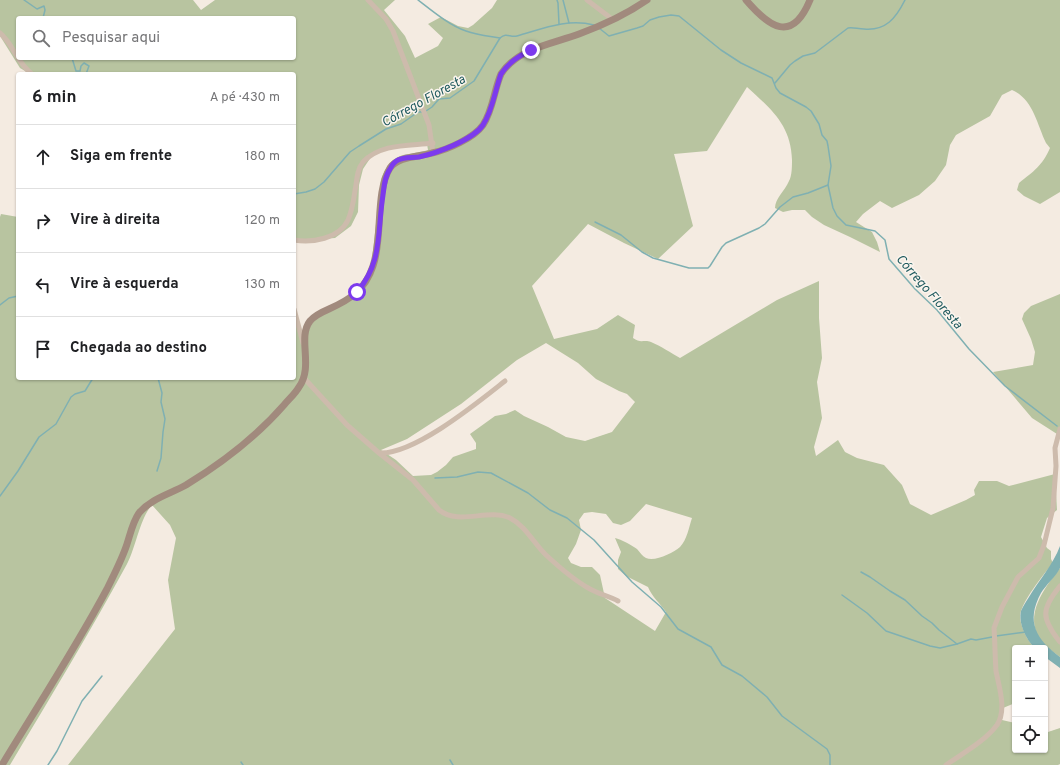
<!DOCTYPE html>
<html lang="pt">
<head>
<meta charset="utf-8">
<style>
	:root { --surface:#fff; --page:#f2f2f2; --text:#202124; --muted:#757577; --line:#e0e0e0 }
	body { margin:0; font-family:Overpass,sans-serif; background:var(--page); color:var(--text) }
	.controls { position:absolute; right:12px; bottom:12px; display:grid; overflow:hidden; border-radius:4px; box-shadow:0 1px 3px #0004 }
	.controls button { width:36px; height:36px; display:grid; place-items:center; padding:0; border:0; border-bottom:1px solid var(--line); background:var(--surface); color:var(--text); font:20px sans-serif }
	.stop { position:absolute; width:12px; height:12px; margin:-9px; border:3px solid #7c3aed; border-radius:50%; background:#fff }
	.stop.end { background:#7c3aed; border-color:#fff; box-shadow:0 1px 4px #0008 }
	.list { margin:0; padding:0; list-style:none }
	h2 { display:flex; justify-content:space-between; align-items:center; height:52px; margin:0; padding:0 16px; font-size:17px }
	h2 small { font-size:13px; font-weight:400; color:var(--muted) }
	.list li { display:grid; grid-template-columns:26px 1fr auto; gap:12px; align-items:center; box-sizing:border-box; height:64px; padding:0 16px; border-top:1px solid var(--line) }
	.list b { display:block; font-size:15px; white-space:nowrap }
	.list em { font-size:13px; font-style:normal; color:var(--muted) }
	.icon { flex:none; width:22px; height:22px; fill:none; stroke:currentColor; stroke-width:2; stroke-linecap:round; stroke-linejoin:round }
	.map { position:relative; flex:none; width:1060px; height:765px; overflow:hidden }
	.search { position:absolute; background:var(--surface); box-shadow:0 1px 3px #0004; left:16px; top:16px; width:280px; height:44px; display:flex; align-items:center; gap:10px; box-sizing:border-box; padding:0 14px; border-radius:4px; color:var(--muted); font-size:15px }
	.panel { position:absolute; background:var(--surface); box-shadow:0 1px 3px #0004; left:16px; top:72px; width:280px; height:308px; border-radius:4px }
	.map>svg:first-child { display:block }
</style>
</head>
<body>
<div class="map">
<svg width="1060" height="765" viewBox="0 0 1060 765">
	<rect width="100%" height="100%" fill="#f4ebe1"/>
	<!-- green -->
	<g fill="#b8c4a0" fill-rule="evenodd">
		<path d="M 0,0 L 193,0 L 201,10 L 215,0 L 395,0 L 384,10 L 405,36 L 415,58 L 438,46 L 443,38 L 428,24 L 441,17 L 458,26 L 468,28 L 473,25 L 492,8 L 497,0 L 1060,0 L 1060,192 L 1040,204 L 1024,196 L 1017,190 L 1019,183 C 1034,171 1042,166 1050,148 L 1046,143 C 1037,124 1033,99 1012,90 L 1002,95 L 990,116 L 956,135 L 950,145 L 946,165 L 935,181 L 919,195 L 892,208 L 880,201 L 863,214 L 856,222 L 872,232 L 877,242 L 880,252 L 850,237 L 824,225 L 812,217 L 805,210 L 792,210 L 783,212 L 775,208 C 775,198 785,191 789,181 C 792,176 792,166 792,160 C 791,125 771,109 747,87 L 707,151 L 674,154 L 693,226 L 658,259 L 624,243 L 588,224 L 532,286 L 554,339 L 597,329 L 618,315 L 635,325 L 633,338 C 641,344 644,339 651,342 C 661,346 671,353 680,358 L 777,300 L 819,281 L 819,318 L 822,358 L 817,382 L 822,418 L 814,447 L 816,456 L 838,440 L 845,452 L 857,458 L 884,465 L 902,485 L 910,504 L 931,515 L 966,500 L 975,495 L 974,490 L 979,481 L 997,481 L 1009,486 L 1055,474 L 1057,510 L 1047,518 L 1041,537 L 1047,548 L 1051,551 L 1051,559 L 1053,563 C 1044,574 1020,603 1020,617 C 1021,627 1027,641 1035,648 L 1015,648 L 1015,703 L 1003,708 L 1003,716 L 1002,720 L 1015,723 L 1015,750 L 1045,750 L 1045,733 L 1060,728 L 1060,764 L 1058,765 L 68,765 L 175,629 L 168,580 L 176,538 L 170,525 L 152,505 C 140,518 136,547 127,564 C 90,632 50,698 10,765 L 0,765 L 0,217 L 1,214 L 18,217 L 18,378 L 294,378 L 294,309 L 302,334 L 310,318 L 352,295 L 371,269 L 381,179 C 393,150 403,157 428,150 L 427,144 L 386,149 L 371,157 L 363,169 L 359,185 L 358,212 L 351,226 L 335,238 L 294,241 L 294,74 L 30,74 L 20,68 L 0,36 ZM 18,18 L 294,18 L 294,58 L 18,58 ZM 546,343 L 578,363 L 596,379 L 619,391 L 627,394 L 635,402 L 612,432 L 585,441 L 566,437 L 548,427 L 524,416 L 515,410 L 506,414 L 495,416 L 470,434 L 476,443 L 476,449 L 453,457 L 446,465 L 437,472 L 431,475 L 413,476 L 396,460 L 381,450 L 407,439 L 461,404 L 517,360 ZM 646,504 L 692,518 C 689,527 687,540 680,547 C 673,553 655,562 646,558 C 642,556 640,552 637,549 C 633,546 621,539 615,538 L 621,552 L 618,560 L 618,569 L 626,576 L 648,587 C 652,597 660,603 666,612 L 655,631 L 605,598 L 600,575 L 592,567 L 581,567 L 571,563 L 568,558 L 576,544 L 581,530 L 579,520 L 584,513 L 592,512 L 606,514 L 613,523 L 621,525 L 630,521 Z"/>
		<polygon points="1060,294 1060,430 1057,434 1032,418 993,372 1033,365 1035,352 1031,339 1022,319 1024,313 1031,306"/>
		<path d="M 1060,568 L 1060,657 C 1054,652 1046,648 1041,641 C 1023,615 1044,589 1060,568 Z"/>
	</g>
	<!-- water -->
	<path fill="#7fb0b2" d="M 1060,546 C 1060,552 1060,562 1060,568 C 1057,575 1045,586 1041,593 C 1025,622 1037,640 1060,657 L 1060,668 L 1045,657 L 1045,648 L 1035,648 C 1026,640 1018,622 1021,611 C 1023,606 1026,602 1029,597 C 1039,580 1053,565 1060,546 Z"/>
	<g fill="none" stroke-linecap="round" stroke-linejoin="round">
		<!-- stream -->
		<g stroke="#7fb0b2" stroke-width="1.5">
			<polyline points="24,0 37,9 44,6 45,10 43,18"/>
			<path d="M 418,0 C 431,10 450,26 466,31 C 477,35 488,36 500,38"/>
			<polyline points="557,0 558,3 559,24"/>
			<polyline points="563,0 569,23"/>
			<polyline points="599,28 609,36 637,28 643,26 650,20 659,17 671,15 679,16 721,50 741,63 772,78 776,88 780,93 806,107 811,111 819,124 822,135 827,141 828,146 831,166 828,185 833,208 837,216 846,225 875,231 885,240 889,259 915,289 937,310 969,349 1005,386 1057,426"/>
			<polyline points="55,58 56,58"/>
			<polyline points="72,58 76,71 80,71 81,66 84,63 89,66 86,74"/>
			<path d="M 775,83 L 790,65 L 795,61 L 803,56 L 815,53 L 848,28 C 853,27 858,29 864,29 C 886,31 896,18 905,0"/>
			<path d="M 426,111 L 432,107 L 439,99 L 450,98 L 474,81 L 500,38 C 507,32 510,38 517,36 C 542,29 567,18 594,25"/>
			<polyline points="294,194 306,192 315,189 324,182 350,152 359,146 386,129 401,124 418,112 422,112"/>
			<polyline points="595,222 621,235 642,252 653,258 689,268 708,268 710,266 722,247 726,243 759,228 765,224 780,207 793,197 808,193 828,185"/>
			<polyline points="0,305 9,298 18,296"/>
			<polyline points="157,471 161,458 163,432 165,419 161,402 162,393 158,378"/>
			<polyline points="435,478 457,477 478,472 491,473 528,493 550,510 567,518 594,540 632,582 661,607 678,629 711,647 722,665 742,676 767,697 782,716 827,749 830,755 830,765"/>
			<polyline points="0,496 18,471 39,437 56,424 71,397 75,394 85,391 93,378"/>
			<polyline points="861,572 870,577 890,591 905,600 922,616 932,623 939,630 957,644"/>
			<polyline points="842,595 867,613 886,631 930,646 940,648 957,644 971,639 976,640 992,637"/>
			<polyline points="996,636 1026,632"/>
			<polyline points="450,760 453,765"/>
			<polyline points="241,762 243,765"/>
			<polyline points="48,765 57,751 82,701 102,676"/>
		</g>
		<!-- minor -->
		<g stroke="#cdbbac" stroke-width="5">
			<polyline points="368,0 386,19 393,31 429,125 433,153"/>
			<polyline points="587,0 612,19"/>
			<path d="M 0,33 C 14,45 16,62 32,74"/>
			<path d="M 294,240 C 312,243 339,239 348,220 C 353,209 354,196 356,185 C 357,177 358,168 363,162 C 381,143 410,146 433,143"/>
			<polyline points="294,309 303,343"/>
			<path d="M 304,378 L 347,425 L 379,453 L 413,480 L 439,510 C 459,526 488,508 510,518 C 526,526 534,544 546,555 C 559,567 575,581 590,589 C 599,594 609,596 618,601"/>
			<path d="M 380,453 C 415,454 477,403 505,381"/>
			<path d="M 1060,586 C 1041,609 1041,618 1060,642"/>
			<path d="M 946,765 C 963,753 984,742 997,725 C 1007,710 999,687 996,671 C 995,657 995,642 994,628 L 1002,607 L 1018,577 L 1039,558 L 1044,545 L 1053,508 L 1056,466 L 1055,448 L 1060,429"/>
		</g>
		<!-- secondary -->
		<g stroke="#a18a7d" stroke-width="7">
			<path d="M 746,0 C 769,27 792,44 810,0"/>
			<path d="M 2,765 C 37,707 75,649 107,589 C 114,575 121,561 126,547 C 130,536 132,523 139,513 C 152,498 170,494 186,485 C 222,463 256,437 284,405 C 289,399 295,394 299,387 C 314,366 297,338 310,321 C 315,315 322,312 329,309 C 351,299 365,290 373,266 C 383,238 375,192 390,168 C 398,156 419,157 432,153 C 447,150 474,138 483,125 C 493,110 494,90 501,74 C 518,48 552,44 579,34 C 601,26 627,14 647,0"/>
		</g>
	</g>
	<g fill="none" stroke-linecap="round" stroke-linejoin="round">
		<!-- route -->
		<path stroke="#7c3aed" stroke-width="5" d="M 357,292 C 383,262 377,232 383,195 C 384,186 385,176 390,169 C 392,165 394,162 398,160 C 404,157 412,158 419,157 C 437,153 473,140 483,125 C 493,110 495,90 501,74 C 509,62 519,56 531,50"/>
	</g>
	<g text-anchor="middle" stroke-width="3" stroke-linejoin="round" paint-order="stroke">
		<!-- water labels -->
		<g font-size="13" font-style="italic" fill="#1f5a5e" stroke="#fbf5ee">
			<text transform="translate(423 100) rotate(-29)" y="5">Córrego Floresta</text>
			<text transform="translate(930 291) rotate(49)" y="5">Córrego Floresta</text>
		</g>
	</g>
</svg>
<div class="controls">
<button>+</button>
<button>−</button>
<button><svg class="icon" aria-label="locate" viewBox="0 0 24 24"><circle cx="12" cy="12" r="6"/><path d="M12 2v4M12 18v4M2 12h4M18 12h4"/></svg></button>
</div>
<div class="stop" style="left:357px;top:292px"></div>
<div class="stop end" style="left:531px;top:50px"></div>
<div class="search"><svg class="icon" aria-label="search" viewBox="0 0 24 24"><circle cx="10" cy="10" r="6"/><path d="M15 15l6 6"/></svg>Pesquisar aqui</div>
<section class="panel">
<h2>6 min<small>A pé · 430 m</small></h2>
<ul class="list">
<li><svg class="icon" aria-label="ahead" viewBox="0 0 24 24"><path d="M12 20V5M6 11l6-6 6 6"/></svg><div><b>Siga em frente</b></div><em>180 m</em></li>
<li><svg class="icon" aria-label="right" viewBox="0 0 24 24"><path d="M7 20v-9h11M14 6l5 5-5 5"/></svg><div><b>Vire à direita</b></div><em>120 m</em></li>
<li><svg class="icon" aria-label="left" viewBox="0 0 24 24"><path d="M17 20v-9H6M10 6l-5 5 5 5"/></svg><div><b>Vire à esquerda</b></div><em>130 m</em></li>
<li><svg class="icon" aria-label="arrive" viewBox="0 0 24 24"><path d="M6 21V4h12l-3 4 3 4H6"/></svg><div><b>Chegada ao destino</b></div></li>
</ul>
</section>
</div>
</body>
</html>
